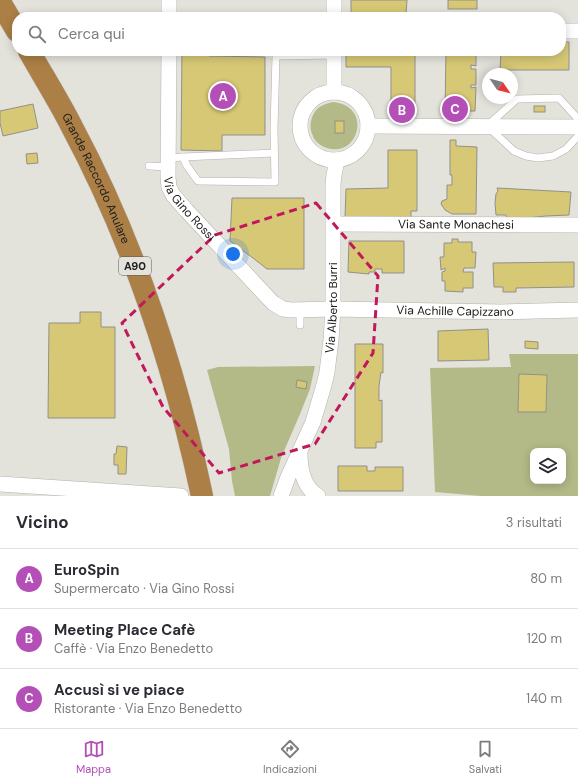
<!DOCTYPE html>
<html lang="it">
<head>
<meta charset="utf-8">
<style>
	:root { --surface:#fff; --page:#f7f7f7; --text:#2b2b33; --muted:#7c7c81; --line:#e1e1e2; --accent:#b34fb6 }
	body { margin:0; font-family:"DM Sans",sans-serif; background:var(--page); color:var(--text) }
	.controls { position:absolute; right:12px; bottom:12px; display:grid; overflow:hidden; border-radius:8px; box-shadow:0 2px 10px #0003 }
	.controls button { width:36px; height:36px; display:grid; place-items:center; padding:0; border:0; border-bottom:1px solid var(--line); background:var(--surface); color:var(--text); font:20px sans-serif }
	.compass { position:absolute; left:482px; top:68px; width:36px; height:36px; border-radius:50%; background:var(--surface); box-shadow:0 2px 10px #0003; rotate:125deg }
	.you { position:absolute; left:233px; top:254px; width:14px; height:14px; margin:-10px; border:3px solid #fff; border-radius:50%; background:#1a73e8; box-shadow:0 0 0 6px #1a73e833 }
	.badge { display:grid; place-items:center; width:26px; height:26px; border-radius:50%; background:var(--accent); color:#fff; font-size:13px; font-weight:700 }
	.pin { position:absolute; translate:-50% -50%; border:2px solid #fff; box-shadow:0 1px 4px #0006 }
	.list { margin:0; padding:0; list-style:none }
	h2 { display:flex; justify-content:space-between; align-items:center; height:52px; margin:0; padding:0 16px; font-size:17px }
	h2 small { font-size:13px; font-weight:400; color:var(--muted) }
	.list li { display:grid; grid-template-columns:26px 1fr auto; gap:12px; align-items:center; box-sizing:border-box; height:60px; padding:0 16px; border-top:1px solid var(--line) }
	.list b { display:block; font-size:15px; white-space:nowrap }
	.list p { margin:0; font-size:13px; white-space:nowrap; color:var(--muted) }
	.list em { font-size:13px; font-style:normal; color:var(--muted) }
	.icon { flex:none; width:22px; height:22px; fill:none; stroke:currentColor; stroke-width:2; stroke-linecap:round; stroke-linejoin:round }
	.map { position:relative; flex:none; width:578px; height:496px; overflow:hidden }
	.search { position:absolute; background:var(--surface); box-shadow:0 2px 10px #0003; left:12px; right:12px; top:12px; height:44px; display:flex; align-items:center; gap:10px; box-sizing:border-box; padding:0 14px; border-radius:16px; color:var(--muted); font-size:15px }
	.sheet { height:232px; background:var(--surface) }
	nav { display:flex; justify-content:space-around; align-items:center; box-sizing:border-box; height:56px; border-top:1px solid var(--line); background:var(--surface); font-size:11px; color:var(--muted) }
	nav a { display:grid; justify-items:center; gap:2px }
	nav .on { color:var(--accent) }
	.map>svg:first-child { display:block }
</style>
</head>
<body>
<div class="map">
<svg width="578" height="496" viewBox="0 0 578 496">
	<rect width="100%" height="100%" fill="#e3e2db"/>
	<!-- green -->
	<g fill="#b4b988" fill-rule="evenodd">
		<path d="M 333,102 C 373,106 359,158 327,148 C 321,146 315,142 313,136 C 308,127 311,115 318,108 C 322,105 328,103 333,102 ZM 336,121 L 344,121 L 344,133 L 335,133 Z"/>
		<path d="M 509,354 L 578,354 L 578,496 L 481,496 L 435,492 L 430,368 L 511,367 ZM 519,375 L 547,375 L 546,412 L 518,412 ZM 533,451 L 563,451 L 563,481 L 533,481 Z"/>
		<polygon points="315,366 310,389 300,414 281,458 270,496 235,496 232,481 229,449 207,370 218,367"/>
	</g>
	<!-- building -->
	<g fill="#d7c876" stroke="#91908a">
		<polygon points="351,0 407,0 406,14 379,16 361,14 351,14"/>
		<rect x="448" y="0" width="29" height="9"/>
		<polygon points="561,42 569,42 569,70 500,70 501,51 561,51"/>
		<polygon points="182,51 209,51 209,56 265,57 265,135 222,135 222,151 181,150"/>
		<polygon points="346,51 415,51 415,111 391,111 391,67 346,67"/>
		<polygon points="446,51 476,51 476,66 471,65 471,69 476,69 476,85 471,85 471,88 476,87 475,111 445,111"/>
		<polygon points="33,104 38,128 3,136 0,123 0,111"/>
		<rect x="534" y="106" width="11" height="6"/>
		<rect x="335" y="121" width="9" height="12"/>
		<polygon points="450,140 456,140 456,146 477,147 476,214 452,214 445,210 441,204 442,201 447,199 447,185 452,185 452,175 450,175"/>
		<polygon points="388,150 417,150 417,211 411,211 411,218 345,218 346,189 388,188"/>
		<polygon points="37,153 38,163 27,164 26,154"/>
		<polygon points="497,188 571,192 569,215 546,216 507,220 506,215 496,215 495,203 496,194 498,191"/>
		<polygon points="232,198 304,198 304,269 267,269 253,258 230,241"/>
		<polygon points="452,239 458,239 458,242 472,242 472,252 476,252 475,268 464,268 463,272 473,272 473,288 463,288 463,292 445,291 445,281 442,281 442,272 445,271 445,268 441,270 440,257 444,257 444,243 452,243"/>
		<polygon points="349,241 404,241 404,273 382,273 382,269 375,269 375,272 369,272 369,274 348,272"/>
		<polygon points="574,262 574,287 516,288 516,292 503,292 503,287 494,287 493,263"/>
		<polygon points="80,312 101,312 101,327 115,327 115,418 48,418 49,323 80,323"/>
		<polygon points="488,329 489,360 438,361 438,331"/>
		<polygon points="525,341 538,342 538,349 525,348"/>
		<polygon points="355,344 383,344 383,373 381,372 379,386 379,401 382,400 382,442 376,442 376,448 355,448"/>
		<polygon points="519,374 547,375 546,412 518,412"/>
		<polygon points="297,380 307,382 306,389 296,387"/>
		<polygon points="117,446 127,447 126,474 118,474 118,465 114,465 114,454 116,454"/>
		<polygon points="338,466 367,466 367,471 375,471 375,467 403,467 403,491 338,491"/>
	</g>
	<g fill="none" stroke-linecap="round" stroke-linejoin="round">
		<defs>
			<g id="service">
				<polyline points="578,119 559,98 517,99 487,126 514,151 526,156 538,158 553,156 566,149 578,136"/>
				<polyline points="183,157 274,153"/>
				<polyline points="168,158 183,157 187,166 198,181 275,182 274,129 276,56 334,55"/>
				<polyline points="149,166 168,167"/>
				<polyline points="300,325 300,310"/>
			</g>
			<g id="minor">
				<polyline points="334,0 334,17"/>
				<polyline points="169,17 169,0"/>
				<polyline points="561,31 578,31"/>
				<path id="s1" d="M 169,51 L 168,177 L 169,187 L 173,195 L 187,211 L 273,303 L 283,309 L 291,310 L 333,309 L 501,312 L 578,310"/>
				<polyline points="334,92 334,51"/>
				<circle cx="334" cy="126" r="34"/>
				<polyline points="368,126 578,127"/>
				<path id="s2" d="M 334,224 L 578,225"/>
				<path d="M 300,453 C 300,469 303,487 318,496"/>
				<polyline points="0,484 181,496"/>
				<path id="s3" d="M 281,496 L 288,477 L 313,422 L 324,385 L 327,372 L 331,340 L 333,309 L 333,184 L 334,175 L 337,160"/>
			</g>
			<g id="motorway">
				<polyline points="0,2 17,31"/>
				<path id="s4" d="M 29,51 C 43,76 59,101 72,127 C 134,243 175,368 202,496"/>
			</g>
		</defs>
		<!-- service casing -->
		<use href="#service" stroke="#b3b2ab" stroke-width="8"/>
		<!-- minor casing -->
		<use href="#minor" stroke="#b3b2ab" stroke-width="16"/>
		<!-- motorway casing -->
		<use href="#motorway" stroke="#c1c1c0" stroke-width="23"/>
		<!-- service -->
		<use href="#service" stroke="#fff" stroke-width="7"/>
		<!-- minor -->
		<use href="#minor" stroke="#fff" stroke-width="15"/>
		<!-- motorway -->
		<use href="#motorway" stroke="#ab7f46" stroke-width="22"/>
	</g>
	<!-- marked area -->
	<path fill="none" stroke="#c2185b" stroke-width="3" stroke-dasharray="8 5" stroke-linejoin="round" d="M 316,203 L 378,276 L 373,353 L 315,444 L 219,473 L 163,407 L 122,323 L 215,235 Z"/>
	<g text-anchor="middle" stroke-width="3.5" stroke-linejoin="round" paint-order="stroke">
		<!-- shield labels -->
		<rect fill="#e3e2db" stroke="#5a5a56" stroke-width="1" x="119" y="257" width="32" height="18" rx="3"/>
		<g font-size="11" font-weight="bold" fill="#20201d">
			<text x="135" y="270">A90</text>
		</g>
		<!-- street labels -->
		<g font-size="12" fill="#20201d" stroke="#e3e2db">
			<text dy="4" stroke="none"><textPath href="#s4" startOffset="144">Grande Raccordo Anulare</textPath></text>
			<text dy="4" stroke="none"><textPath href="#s1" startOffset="165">Via Gino Rossi</textPath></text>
			<text dy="4" stroke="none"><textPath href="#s2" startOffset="122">Via Sante Monachesi</textPath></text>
			<text dy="4" stroke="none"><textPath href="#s3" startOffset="197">Via Alberto Burri</textPath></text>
			<text dy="4" stroke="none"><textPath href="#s1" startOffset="476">Via Achille Capizzano</textPath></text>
		</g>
	</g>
</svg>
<div class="controls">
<button><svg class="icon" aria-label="layers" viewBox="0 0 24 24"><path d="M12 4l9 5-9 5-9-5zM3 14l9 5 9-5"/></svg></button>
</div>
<svg class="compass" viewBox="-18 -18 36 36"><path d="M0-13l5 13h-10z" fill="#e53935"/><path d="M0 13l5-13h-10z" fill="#7c7c81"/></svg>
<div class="you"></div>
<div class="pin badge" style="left:223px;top:96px">A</div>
<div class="pin badge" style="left:402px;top:110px">B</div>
<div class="pin badge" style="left:455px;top:109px">C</div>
<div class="search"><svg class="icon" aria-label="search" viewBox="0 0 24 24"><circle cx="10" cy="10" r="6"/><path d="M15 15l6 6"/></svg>Cerca qui</div>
</div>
<section class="sheet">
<h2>Vicino<small>3 risultati</small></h2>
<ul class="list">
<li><span class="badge">A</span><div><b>EuroSpin</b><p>Supermercato · Via Gino Rossi</p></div><em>80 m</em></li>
<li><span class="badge">B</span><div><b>Meeting Place Cafè</b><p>Caffè · Via Enzo Benedetto</p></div><em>120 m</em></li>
<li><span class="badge">C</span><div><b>Accusì si ve piace</b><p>Ristorante · Via Enzo Benedetto</p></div><em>140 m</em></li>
</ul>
</section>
<nav>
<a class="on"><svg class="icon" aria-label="map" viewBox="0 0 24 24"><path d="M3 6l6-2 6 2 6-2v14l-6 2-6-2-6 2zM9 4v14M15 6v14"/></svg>Mappa</a>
<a><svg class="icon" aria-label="directions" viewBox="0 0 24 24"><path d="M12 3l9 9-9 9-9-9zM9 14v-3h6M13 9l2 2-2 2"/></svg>Indicazioni</a>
<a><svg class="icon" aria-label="saved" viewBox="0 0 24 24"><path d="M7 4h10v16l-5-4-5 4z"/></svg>Salvati</a>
</nav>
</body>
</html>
